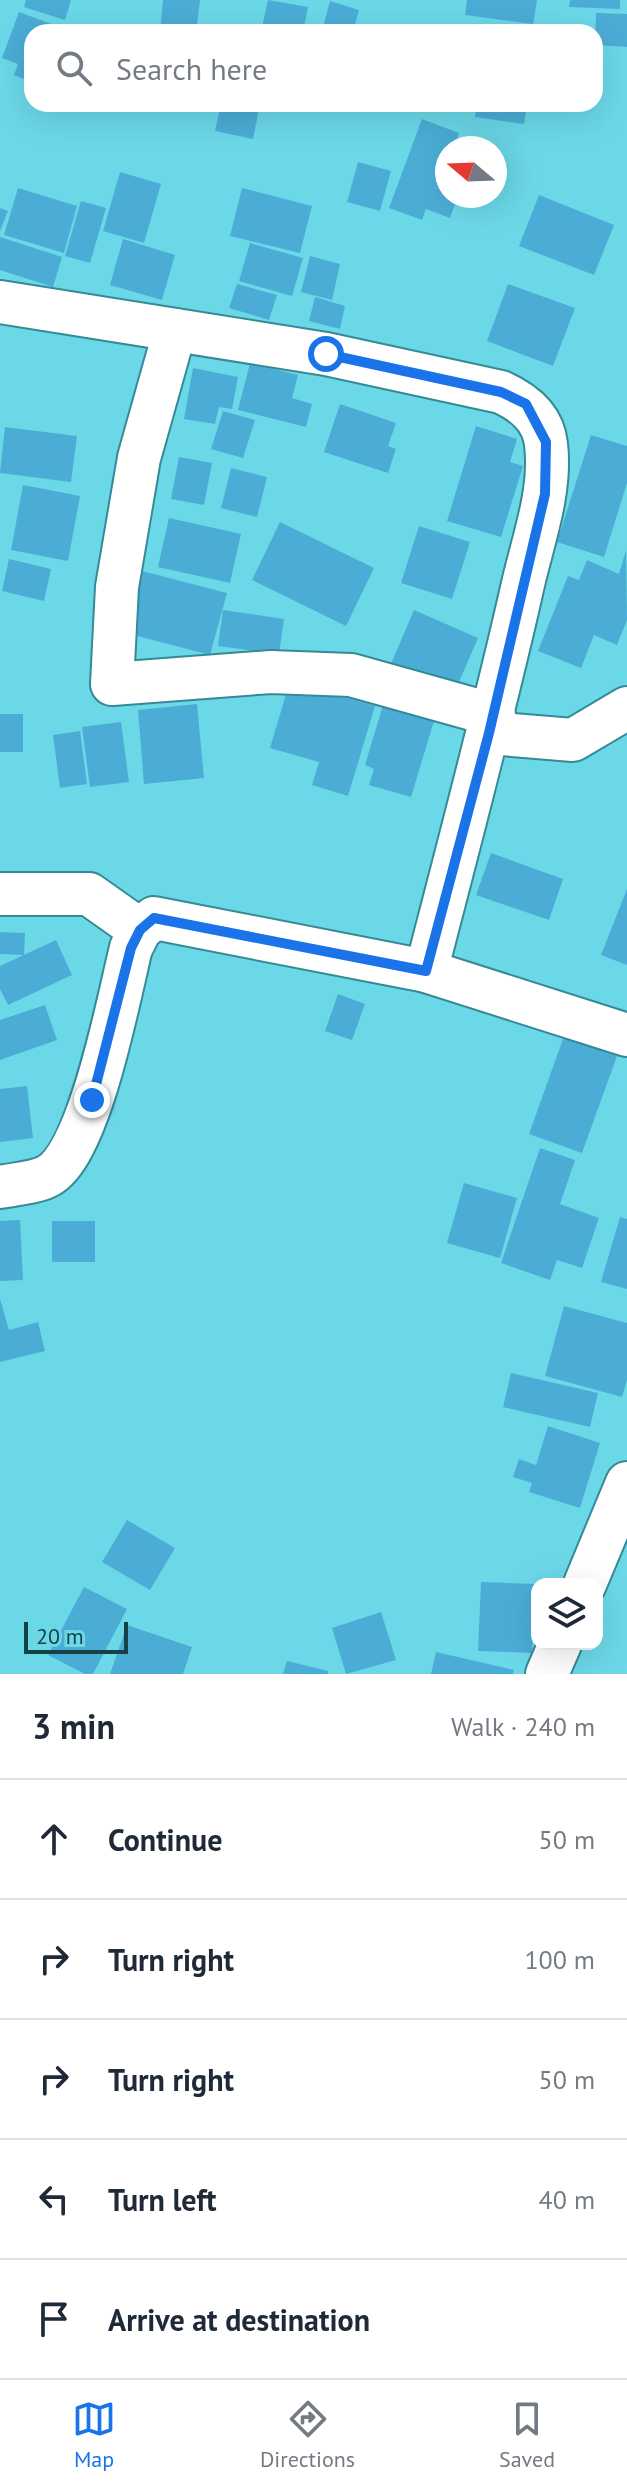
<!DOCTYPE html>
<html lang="en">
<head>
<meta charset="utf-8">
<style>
	:root { --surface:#fff; --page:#f2f2f3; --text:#1f2937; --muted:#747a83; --line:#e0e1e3; --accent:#1a73e8 }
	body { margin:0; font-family:"PT Sans",sans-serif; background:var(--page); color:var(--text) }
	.controls { position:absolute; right:24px; bottom:24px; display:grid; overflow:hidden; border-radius:16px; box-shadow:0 8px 32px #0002 }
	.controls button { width:72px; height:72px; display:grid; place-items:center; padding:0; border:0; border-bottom:2px solid var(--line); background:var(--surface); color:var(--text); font:40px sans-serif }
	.compass { position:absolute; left:435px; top:136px; width:72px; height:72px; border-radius:50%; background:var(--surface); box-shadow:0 8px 32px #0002; rotate:289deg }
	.scale { position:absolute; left:24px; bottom:20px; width:104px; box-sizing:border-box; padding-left:8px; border:4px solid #134349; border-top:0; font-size:22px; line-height:28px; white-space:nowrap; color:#134349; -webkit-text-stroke:6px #6bd8e8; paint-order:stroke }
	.stop { position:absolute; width:24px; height:24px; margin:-18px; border:6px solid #1a73e8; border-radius:50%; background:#fff }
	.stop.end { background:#1a73e8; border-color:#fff; box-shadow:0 2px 8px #0008 }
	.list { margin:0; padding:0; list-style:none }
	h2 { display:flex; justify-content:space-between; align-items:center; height:104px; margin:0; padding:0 32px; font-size:34px }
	h2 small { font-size:26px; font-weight:400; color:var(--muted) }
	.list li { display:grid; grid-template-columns:52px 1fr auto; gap:24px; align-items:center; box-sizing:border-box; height:120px; padding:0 32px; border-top:2px solid var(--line) }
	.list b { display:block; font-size:30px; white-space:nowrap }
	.list em { font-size:26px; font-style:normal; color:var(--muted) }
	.icon { flex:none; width:44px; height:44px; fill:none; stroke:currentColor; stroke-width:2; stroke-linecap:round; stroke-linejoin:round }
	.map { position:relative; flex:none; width:627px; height:1674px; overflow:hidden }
	.search { position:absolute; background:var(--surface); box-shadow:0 8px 32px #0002; left:24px; right:24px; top:24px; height:88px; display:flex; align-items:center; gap:20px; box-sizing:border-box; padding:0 28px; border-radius:24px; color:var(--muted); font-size:30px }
	.sheet { height:704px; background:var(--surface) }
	nav { display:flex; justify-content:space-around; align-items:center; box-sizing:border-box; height:112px; border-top:2px solid var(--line); background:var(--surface); font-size:22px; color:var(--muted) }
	nav a { display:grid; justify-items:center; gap:4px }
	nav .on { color:var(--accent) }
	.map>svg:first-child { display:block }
</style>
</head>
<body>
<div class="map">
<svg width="627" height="1674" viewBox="0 0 627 1674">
	<rect width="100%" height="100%" fill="#6bd8e8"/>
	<!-- building -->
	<g fill="#4badd6">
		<polygon points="26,0 71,0 65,20 24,7"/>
		<polygon points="163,0 200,0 196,32 160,32"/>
		<polygon points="268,0 308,7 303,32 261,32"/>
		<polygon points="467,0 537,0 533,24 465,15"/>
		<polygon points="570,0 620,0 620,9 569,7"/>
		<polygon points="330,1 359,10 353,32 322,31"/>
		<polygon points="19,12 73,32 32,32 32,82 14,75 18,64 2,58"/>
		<polygon points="596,13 627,14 627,47 595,45"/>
		<polygon points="221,104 260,104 253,139 215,131"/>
		<polygon points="477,104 527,104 524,124 475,117"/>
		<polygon points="422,119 459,133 455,145 461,148 447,148 447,196 458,196 450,218 426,209 422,220 389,208"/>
		<polygon points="358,162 391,171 380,211 347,202"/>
		<polygon points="120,172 161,184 144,243 103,231"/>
		<polygon points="18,188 77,206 64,253 4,235"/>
		<polygon points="242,188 312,206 300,253 230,236"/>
		<polygon points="539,195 614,225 594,275 519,246"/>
		<polygon points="81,201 106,208 90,263 65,256"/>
		<polygon points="0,208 8,211 0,231"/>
		<polygon points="0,237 62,257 53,287 0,270"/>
		<polygon points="123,239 175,255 162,300 110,285"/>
		<polygon points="250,243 303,258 292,296 239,281"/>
		<polygon points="310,256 340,264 332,300 301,292"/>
		<polygon points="237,284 277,295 269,320 229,308"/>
		<polygon points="508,284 575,308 553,366 487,341"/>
		<polygon points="315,297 345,306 340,329 309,321"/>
		<polygon points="250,363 298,375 292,398 312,404 306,427 238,410"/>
		<polygon points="193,368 238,377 232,409 219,407 215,424 184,419"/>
		<polygon points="340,404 396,423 388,446 396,449 388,473 324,452"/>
		<polygon points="223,411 255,420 243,458 211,449"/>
		<polygon points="476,426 517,439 510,462 523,466 501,537 447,521"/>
		<polygon points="5,427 77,436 71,482 0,473"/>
		<polygon points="591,435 627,446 627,483 604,557 557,542"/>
		<polygon points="179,457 212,463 204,505 171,499"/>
		<polygon points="231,468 267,477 257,517 221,508"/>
		<polygon points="23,485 80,496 68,561 11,550"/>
		<polygon points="169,518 241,534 230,583 158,567"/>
		<polygon points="280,522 374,568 346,626 252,580"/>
		<polygon points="419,526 470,542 452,599 401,583"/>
		<polygon points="626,550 627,620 617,645 594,635 581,668 538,651 568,576 579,580 587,560 619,574"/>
		<polygon points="9,559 51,569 44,601 2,591"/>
		<polygon points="142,571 227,593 210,655 126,633"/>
		<polygon points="223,610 284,619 279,654 218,646"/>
		<polygon points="414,610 478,638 456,689 387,673"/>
		<polygon points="290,681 375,706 348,796 312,785 319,762 270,748"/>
		<polygon points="197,704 204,778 144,784 138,710"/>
		<polygon points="383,705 434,721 411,797 369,785 374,769 365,765"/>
		<rect x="0" y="714" width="23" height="38"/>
		<polygon points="121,722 129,782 90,787 82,727"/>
		<polygon points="80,731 87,784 60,788 53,735"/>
		<polygon points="491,853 563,879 549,920 476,895"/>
		<polygon points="627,889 627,965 601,955"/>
		<polygon points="0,932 25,933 24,955 0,954"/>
		<polygon points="56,940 72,975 8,1005 0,989 0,966"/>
		<polygon points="338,994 365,1004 352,1040 325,1031"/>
		<polygon points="45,1005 57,1040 0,1060 0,1020"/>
		<polygon points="564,1036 617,1056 582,1153 529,1134"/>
		<polygon points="27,1086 33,1138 0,1142 0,1089"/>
		<polygon points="540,1148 575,1160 560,1204 599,1218 582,1268 557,1260 550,1280 501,1263"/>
		<polygon points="464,1183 517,1198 500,1258 447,1243"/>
		<polygon points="620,1217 627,1219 627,1289 601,1282"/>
		<polygon points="20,1220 23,1280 0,1281 0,1221"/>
		<rect x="52" y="1221" width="43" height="41"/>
		<polygon points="0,1299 9,1330 38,1322 45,1351 0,1362"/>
		<polygon points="564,1306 627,1323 627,1380 622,1397 545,1376"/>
		<polygon points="511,1373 598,1393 590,1427 503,1407"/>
		<polygon points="548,1426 600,1443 580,1508 529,1492 532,1483 513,1477 519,1459 536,1465"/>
		<polygon points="127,1520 175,1548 150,1590 102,1562"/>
		<polygon points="481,1582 535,1584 532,1653 478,1651"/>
		<polygon points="84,1587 127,1609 93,1674 85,1674 48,1655"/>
		<polygon points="381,1612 396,1660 346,1674 332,1628"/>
		<polygon points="127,1625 192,1647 183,1674 110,1674"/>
		<polygon points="436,1652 514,1670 513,1674 431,1674"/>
		<polygon points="287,1661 328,1671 328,1674 283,1674"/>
	</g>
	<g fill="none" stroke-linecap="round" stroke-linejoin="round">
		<defs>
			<g id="minor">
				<path d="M 0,302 L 326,354 L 501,392 C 523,402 543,417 546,444 C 552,494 531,545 521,593 C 492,720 459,845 426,971"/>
				<polyline points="175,330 139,458 117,587 112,684 271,672 351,675 494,715"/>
				<polyline points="489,733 573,740 627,708"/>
				<polyline points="0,894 89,894 140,930"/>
				<path d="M 0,1187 C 14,1184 35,1183 48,1176 C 90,1154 119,996 131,948 L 140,930 L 154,918 L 426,971 L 627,1035"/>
				<polyline points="585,1584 627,1483"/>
				<polyline points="547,1674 560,1644"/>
			</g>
		</defs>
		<!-- minor casing -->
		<use href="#minor" stroke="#358a96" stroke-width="46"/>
		<!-- minor -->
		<use href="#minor" stroke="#fff" stroke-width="42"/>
	</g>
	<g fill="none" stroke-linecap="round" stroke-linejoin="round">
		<!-- route -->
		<polyline stroke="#1a73e8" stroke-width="10" points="92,1100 131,948 140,930 154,918 426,971 489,733 545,494 546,442 526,404 501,392 326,354"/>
	</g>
</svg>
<div class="controls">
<button><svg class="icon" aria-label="layers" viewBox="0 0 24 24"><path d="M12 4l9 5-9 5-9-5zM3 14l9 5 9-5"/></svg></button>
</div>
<svg class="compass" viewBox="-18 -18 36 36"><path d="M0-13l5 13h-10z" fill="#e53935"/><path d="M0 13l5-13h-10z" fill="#747a83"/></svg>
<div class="scale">20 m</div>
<div class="stop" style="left:326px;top:354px"></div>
<div class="stop end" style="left:92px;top:1100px"></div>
<div class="search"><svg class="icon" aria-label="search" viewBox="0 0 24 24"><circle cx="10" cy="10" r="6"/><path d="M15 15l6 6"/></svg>Search here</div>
</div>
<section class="sheet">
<h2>3 min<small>Walk · 240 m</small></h2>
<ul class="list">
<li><svg class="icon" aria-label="ahead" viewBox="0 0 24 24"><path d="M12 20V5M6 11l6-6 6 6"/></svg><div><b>Continue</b></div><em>50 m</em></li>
<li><svg class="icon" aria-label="right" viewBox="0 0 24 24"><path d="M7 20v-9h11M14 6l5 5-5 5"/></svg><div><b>Turn right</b></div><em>100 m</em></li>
<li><svg class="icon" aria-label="right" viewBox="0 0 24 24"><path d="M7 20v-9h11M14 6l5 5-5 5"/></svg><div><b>Turn right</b></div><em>50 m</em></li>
<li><svg class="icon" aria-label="left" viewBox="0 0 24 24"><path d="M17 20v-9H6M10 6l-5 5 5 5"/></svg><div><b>Turn left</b></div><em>40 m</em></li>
<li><svg class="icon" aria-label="arrive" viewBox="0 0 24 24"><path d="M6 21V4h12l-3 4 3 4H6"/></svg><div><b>Arrive at destination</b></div></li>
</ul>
</section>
<nav>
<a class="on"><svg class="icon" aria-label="map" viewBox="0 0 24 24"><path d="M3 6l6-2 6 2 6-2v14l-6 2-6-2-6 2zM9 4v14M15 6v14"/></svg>Map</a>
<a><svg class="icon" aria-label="directions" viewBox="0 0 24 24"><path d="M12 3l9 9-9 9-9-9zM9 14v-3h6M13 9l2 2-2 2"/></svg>Directions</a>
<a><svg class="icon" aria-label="saved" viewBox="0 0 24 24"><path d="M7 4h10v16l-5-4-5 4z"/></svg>Saved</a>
</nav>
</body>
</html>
